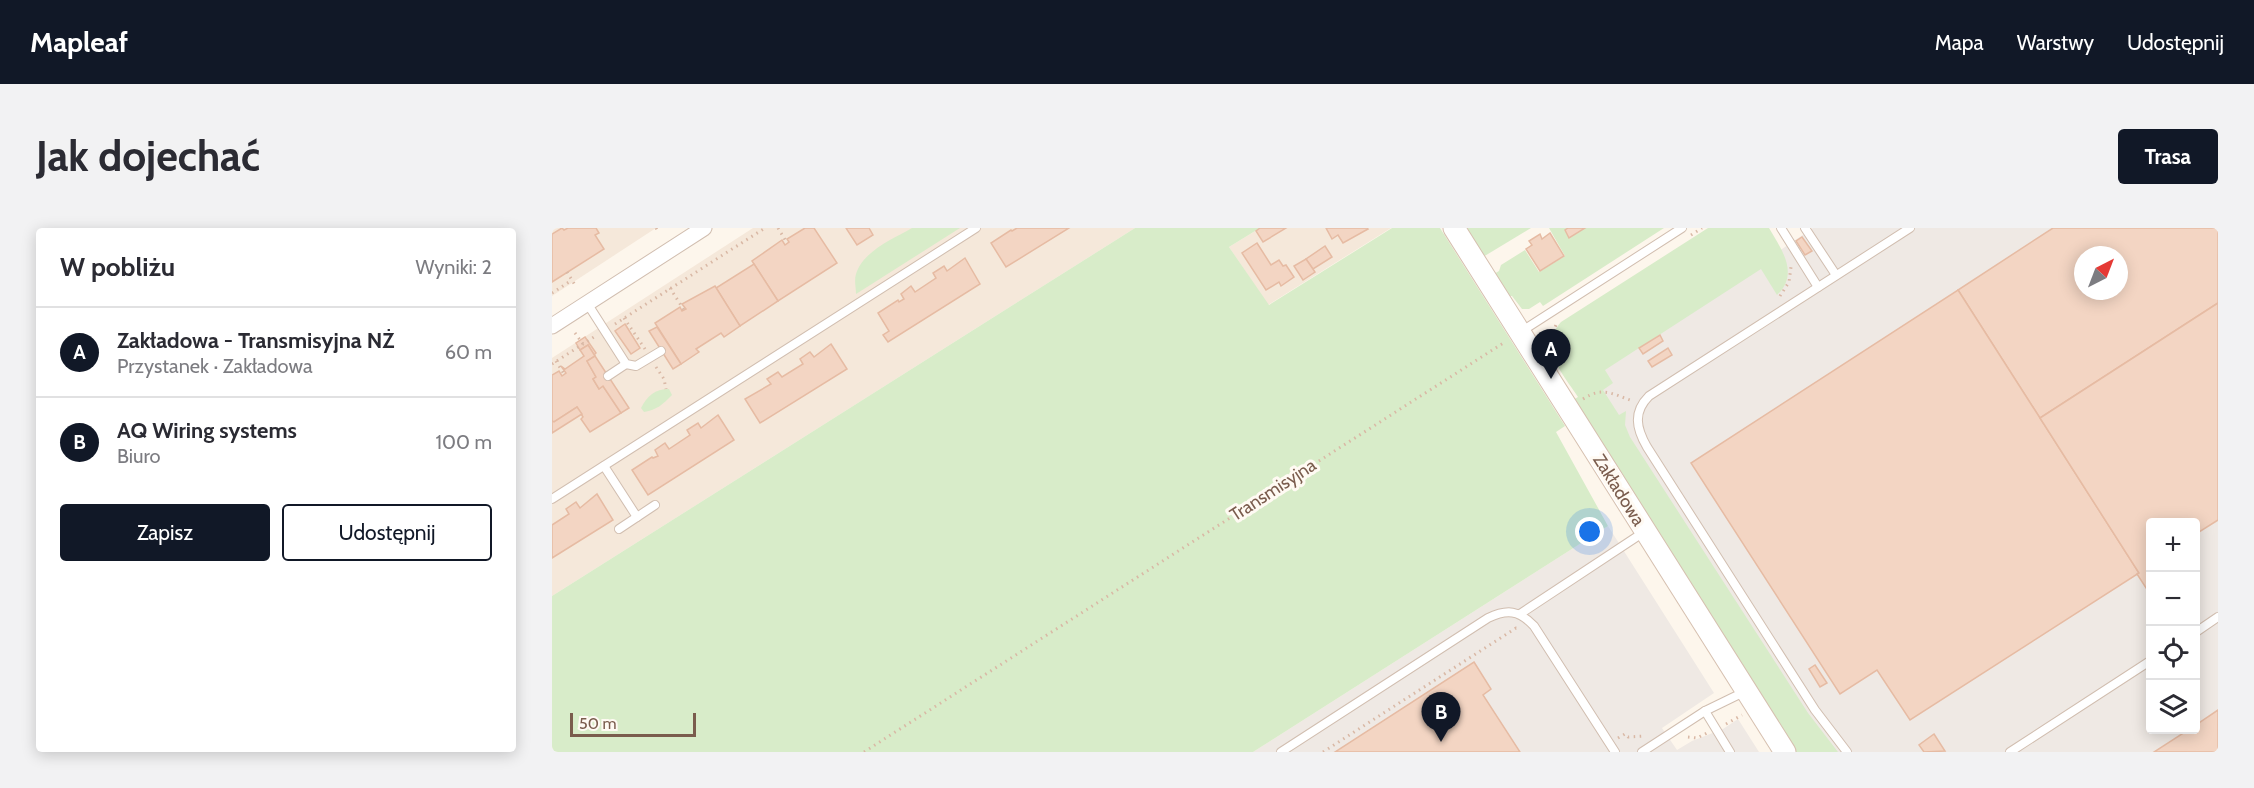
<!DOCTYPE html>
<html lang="pl">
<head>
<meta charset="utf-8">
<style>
	:root { --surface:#fff; --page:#f2f2f3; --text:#2b2b33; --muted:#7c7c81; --line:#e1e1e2; --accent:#111827 }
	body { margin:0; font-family:Cabin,sans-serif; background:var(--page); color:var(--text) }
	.controls { position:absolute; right:18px; bottom:18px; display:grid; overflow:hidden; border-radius:6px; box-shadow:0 3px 15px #0003 }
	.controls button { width:54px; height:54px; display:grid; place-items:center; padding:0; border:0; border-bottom:2px solid var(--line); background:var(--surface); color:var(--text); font:30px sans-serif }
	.compass { position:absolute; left:1522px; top:18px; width:54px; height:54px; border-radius:50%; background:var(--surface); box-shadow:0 3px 15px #0003; rotate:42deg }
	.scale { position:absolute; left:18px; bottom:15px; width:126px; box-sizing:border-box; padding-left:6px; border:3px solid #7a5c4d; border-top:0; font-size:16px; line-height:21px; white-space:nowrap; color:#7a5c4d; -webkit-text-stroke:4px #fffaf3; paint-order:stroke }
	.you { position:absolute; left:1038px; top:304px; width:21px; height:21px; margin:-15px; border:4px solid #fff; border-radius:50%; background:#1a73e8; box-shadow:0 0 0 9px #1a73e833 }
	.badge { display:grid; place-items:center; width:39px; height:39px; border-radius:50%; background:var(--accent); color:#fff; font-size:20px; font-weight:700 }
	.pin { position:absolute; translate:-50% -50px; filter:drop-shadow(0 2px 3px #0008) }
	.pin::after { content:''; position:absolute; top:32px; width:21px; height:18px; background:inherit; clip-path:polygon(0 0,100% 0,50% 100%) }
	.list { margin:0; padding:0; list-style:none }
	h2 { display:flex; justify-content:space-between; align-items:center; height:78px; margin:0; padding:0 24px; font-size:26px }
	h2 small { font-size:20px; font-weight:400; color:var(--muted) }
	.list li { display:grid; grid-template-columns:39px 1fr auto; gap:18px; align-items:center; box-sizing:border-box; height:90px; padding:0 24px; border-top:2px solid var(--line) }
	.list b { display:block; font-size:22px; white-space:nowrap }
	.list p { margin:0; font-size:20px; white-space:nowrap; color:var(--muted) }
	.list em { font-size:20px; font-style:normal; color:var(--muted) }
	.actions { display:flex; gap:12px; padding:18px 24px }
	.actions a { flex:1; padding:14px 0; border:2px solid var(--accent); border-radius:6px; text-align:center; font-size:21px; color:var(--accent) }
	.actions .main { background:var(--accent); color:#fff }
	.icon { flex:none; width:33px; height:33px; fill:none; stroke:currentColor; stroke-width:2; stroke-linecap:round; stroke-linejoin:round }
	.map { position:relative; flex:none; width:1666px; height:524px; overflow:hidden; border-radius:6px }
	header { display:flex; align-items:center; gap:36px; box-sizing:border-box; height:84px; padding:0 30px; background:var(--accent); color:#fff }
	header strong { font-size:28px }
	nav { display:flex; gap:33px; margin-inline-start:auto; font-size:21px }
	.intro { display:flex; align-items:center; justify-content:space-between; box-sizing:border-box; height:144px; padding:0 36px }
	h1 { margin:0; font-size:42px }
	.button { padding:15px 27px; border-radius:6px; background:var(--accent); color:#fff; font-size:21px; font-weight:700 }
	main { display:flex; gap:36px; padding:0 36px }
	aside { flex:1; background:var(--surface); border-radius:6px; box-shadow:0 3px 15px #0003 }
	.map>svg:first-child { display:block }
</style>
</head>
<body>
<header>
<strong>Mapleaf</strong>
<nav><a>Mapa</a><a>Warstwy</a><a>Udostępnij</a></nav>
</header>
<div class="intro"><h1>Jak dojechać</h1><a class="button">Trasa</a></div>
<main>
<aside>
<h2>W pobliżu<small>Wyniki: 2</small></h2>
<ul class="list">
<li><span class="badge">A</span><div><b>Zakładowa - Transmisyjna NŻ</b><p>Przystanek · Zakładowa</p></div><em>60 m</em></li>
<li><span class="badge">B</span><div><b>AQ Wiring systems</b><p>Biuro</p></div><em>100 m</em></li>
</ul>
<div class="actions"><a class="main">Zapisz</a><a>Udostępnij</a></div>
</aside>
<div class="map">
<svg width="1666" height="524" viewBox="0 0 1666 524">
	<rect width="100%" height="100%" fill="#fdf6ec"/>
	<!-- residential -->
	<g fill="#f5e8da">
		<polygon points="0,0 104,0 0,68"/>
		<polygon points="201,0 583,0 0,368 0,130"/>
		<polygon points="708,0 839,0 716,77 677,19"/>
	</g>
	<!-- industrial -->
	<g fill="#efe9e4" fill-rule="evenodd">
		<path d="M 1261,0 L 1666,0 L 1666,524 L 1278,524 L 1043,161 L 1047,145 ZM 1531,27 L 1567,27 L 1567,63 L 1531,63 ZM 1598,295 L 1644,295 L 1644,502 L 1598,502 Z"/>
		<polygon points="1056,298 1162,465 1110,500 1125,522 1140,513 1171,501 1186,491 1207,524 701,524"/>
	</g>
	<!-- green -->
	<g fill="#d8ecc9">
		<path d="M 360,0 L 408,0 L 304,66 C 304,60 302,52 304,46 C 311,23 341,11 360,0 Z"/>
		<polygon points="583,0 708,0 677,19 717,77 840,0 888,0 1013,198 1004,204 1056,298 701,524 0,524 0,368"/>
		<polygon points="912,0 979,0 931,29"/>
		<polygon points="997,0 1112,0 991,78 988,74 977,81 970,81 960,68 955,68 942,46 947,43 949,37 973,22 987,44 1013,28"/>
		<path d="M 1156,0 L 1217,0 C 1229,21 1248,45 1225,67 L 1209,41 L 1053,142 L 1061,155 L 1051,162 L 1067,187 L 1074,183 L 1073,197 L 1078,209 L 1256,485 L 1286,524 L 1242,524 L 1021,172 L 1026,169 C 1011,146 986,120 1009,94 Z"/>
		<path d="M 117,161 L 120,167 C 111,176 105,182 92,184 L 89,180 C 95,168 103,161 117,161 Z"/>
	</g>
	<!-- building -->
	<g fill="#f3d5c3" stroke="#e6bba3" stroke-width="1.5" fill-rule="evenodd">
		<polygon points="10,0 12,2 16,0 44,0 47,5 43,7 52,21 0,54 0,6"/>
		<polygon points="253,0 262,0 285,35 226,73 200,33 230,12 233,17 237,14 235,11"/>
		<polygon points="294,0 317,0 321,7 305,17"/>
		<polygon points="465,0 517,0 454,39 439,15 459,2 460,3"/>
		<polygon points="708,0 734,0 711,14 704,3"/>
		<polygon points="774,0 815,0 816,1 791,15 786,7 780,11"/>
		<polygon points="1016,0 1033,0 1017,10 1013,2"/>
		<path d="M 1501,0 L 1666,0 L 1666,75 L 1488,190 L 1406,62 ZM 1531,27 L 1567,27 L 1567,63 L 1531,63 Z"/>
		<polygon points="998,5 1012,28 988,43 974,21 980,17 977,13 988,6 990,11"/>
		<polygon points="1250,9 1260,23 1253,27 1244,13"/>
		<polygon points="705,15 719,37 727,32 731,38 734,37 742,49 729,58 727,54 714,62 690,25"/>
		<polygon points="773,18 780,29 761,41 754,31"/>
		<polygon points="413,30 428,56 336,114 331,107 337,103 326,85 346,72 347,74 352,71 349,66 359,58 363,64 384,50 381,45 392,38 395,43"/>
		<polygon points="754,31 763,44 751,52 742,38"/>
		<polygon points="202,36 226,73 188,98 164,60"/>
		<polygon points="163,58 188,98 172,109 169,105 144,121 147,124 129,136 103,95 128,79 130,83 134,81 130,76"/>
		<polygon points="1406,62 1587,345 1358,492 1325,442 1288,466 1139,235"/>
		<polygon points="1666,75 1666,292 1644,306 1644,295 1598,295 1598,366 1585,346 1587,345 1488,190"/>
		<polygon points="73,96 88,120 79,126 63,103"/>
		<polygon points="105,99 129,136 121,141 97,103"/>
		<polygon points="1108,107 1111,113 1091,126 1087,120"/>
		<polygon points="33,109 44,125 42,127 36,117 28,122 24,115"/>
		<polygon points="279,116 295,141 208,195 193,171 219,156 215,151 226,144 230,149 251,136 248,131 258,124 262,129"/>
		<polygon points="36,117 43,128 35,133 44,149 41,151 47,161 51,158 69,185 38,204 29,191 31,189 25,179 2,194 0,193 0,147 7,143 10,148 14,145 9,138 13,141 32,128 28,122"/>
		<polygon points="1116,120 1120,127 1100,139 1096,133"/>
		<polygon points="43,128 77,180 69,185 51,158 47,161 41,151 44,149 35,133"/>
		<polygon points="25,179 30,186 0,205 0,193 2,194"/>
		<polygon points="166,187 182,212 96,267 80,242 100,229 101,230 106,228 103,222 113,215 117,221 138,207 135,202 146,195 149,200"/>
		<polygon points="45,266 61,292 0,330 0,297 17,286 14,281 24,274 28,280"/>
		<polygon points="922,434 939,461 931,467 968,524 783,524"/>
		<polygon points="1263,437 1275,455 1268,459 1257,441"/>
		<polygon points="1666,482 1666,524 1602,524 1636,502 1644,502 1644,497"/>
		<polygon points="1382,506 1393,523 1372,524 1367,517"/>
	</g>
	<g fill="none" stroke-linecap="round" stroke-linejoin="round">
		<defs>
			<g id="lane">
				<polyline points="1229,0 1266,59"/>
				<polyline points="1253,0 1284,47"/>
				<polyline points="35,75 74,136 84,138 109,123"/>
				<polyline points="970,103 1130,0"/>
				<polyline points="56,148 74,136"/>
				<polyline points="52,238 85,289"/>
				<polyline points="0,271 424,0"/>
				<polyline points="67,301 103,277"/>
				<polyline points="968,386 1092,304"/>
				<polyline points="1644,404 1666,389"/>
				<polyline points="1153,483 1178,524"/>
				<path d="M 729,524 L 936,390 C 955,381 967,382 982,398 L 1063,524"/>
				<polyline points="1090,524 1153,483 1192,464"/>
				<path d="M 1295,524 L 1263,482 L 1095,219 C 1084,200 1081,184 1097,168 L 1358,0"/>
				<polyline points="1458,524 1598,433"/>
			</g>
			<polyline id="street" points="0,98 152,0"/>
			<polyline id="secondary" points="902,0 1233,524"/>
		</defs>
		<!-- lane casing -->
		<use href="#lane" stroke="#d1beb0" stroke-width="10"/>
		<!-- street casing -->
		<use href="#street" stroke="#d1beb0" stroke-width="17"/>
		<!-- secondary casing -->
		<use href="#secondary" stroke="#d6c0b0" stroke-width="23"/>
		<!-- path -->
		<g stroke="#d9b8a5" stroke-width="3" stroke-dasharray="1.5 4.5" stroke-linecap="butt">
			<polyline points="104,0 106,3"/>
			<polyline points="226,0 235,15"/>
			<polyline points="1139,7 1150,0"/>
			<polyline points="15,44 23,57"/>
			<polyline points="118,60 132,82"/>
			<polyline points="0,65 20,52"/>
			<polyline points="1228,68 1237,54 1239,39"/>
			<polyline points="72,90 93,121"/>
			<polyline points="63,96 213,0"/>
			<polyline points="23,105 31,116"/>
			<polyline points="996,115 1004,97"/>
			<polyline points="4,133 12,146"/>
			<polyline points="0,136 42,109"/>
			<polyline points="104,139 112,151 114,161"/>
			<path d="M 1031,171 C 1051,158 1060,166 1081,173"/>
			<polyline points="1174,496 1190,487"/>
			<polyline points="1136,509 1145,510 1155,505"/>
			<polyline points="1066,510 1073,506 1076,509 1093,508"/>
			<polyline points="312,524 953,114"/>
			<polyline points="771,524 964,400 966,401"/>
		</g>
		<!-- lane -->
		<use href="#lane" stroke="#fff" stroke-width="8"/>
		<!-- street -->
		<use href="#street" stroke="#fff" stroke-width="15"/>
		<!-- secondary -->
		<use href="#secondary" stroke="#fff" stroke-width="21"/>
	</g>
	<g text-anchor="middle" stroke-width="6" stroke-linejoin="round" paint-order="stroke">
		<!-- street labels -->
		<g font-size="18" fill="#7a5c4d" stroke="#fffaf3">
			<text transform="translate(721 262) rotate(-33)" y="6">Transmisyjna</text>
			<text transform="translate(1067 262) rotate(58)" y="6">Zakładowa</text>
		</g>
	</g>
</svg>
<div class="controls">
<button>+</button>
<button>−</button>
<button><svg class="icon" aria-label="locate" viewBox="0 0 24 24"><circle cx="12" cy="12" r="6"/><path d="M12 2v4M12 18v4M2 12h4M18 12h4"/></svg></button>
<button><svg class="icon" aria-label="layers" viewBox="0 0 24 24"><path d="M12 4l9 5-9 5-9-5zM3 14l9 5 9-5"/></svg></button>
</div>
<svg class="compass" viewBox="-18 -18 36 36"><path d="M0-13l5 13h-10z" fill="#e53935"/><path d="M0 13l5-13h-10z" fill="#7c7c81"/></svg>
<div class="scale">50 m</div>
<div class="you"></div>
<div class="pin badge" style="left:999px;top:151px">A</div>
<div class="pin badge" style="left:889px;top:514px">B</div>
</div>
</main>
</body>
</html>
